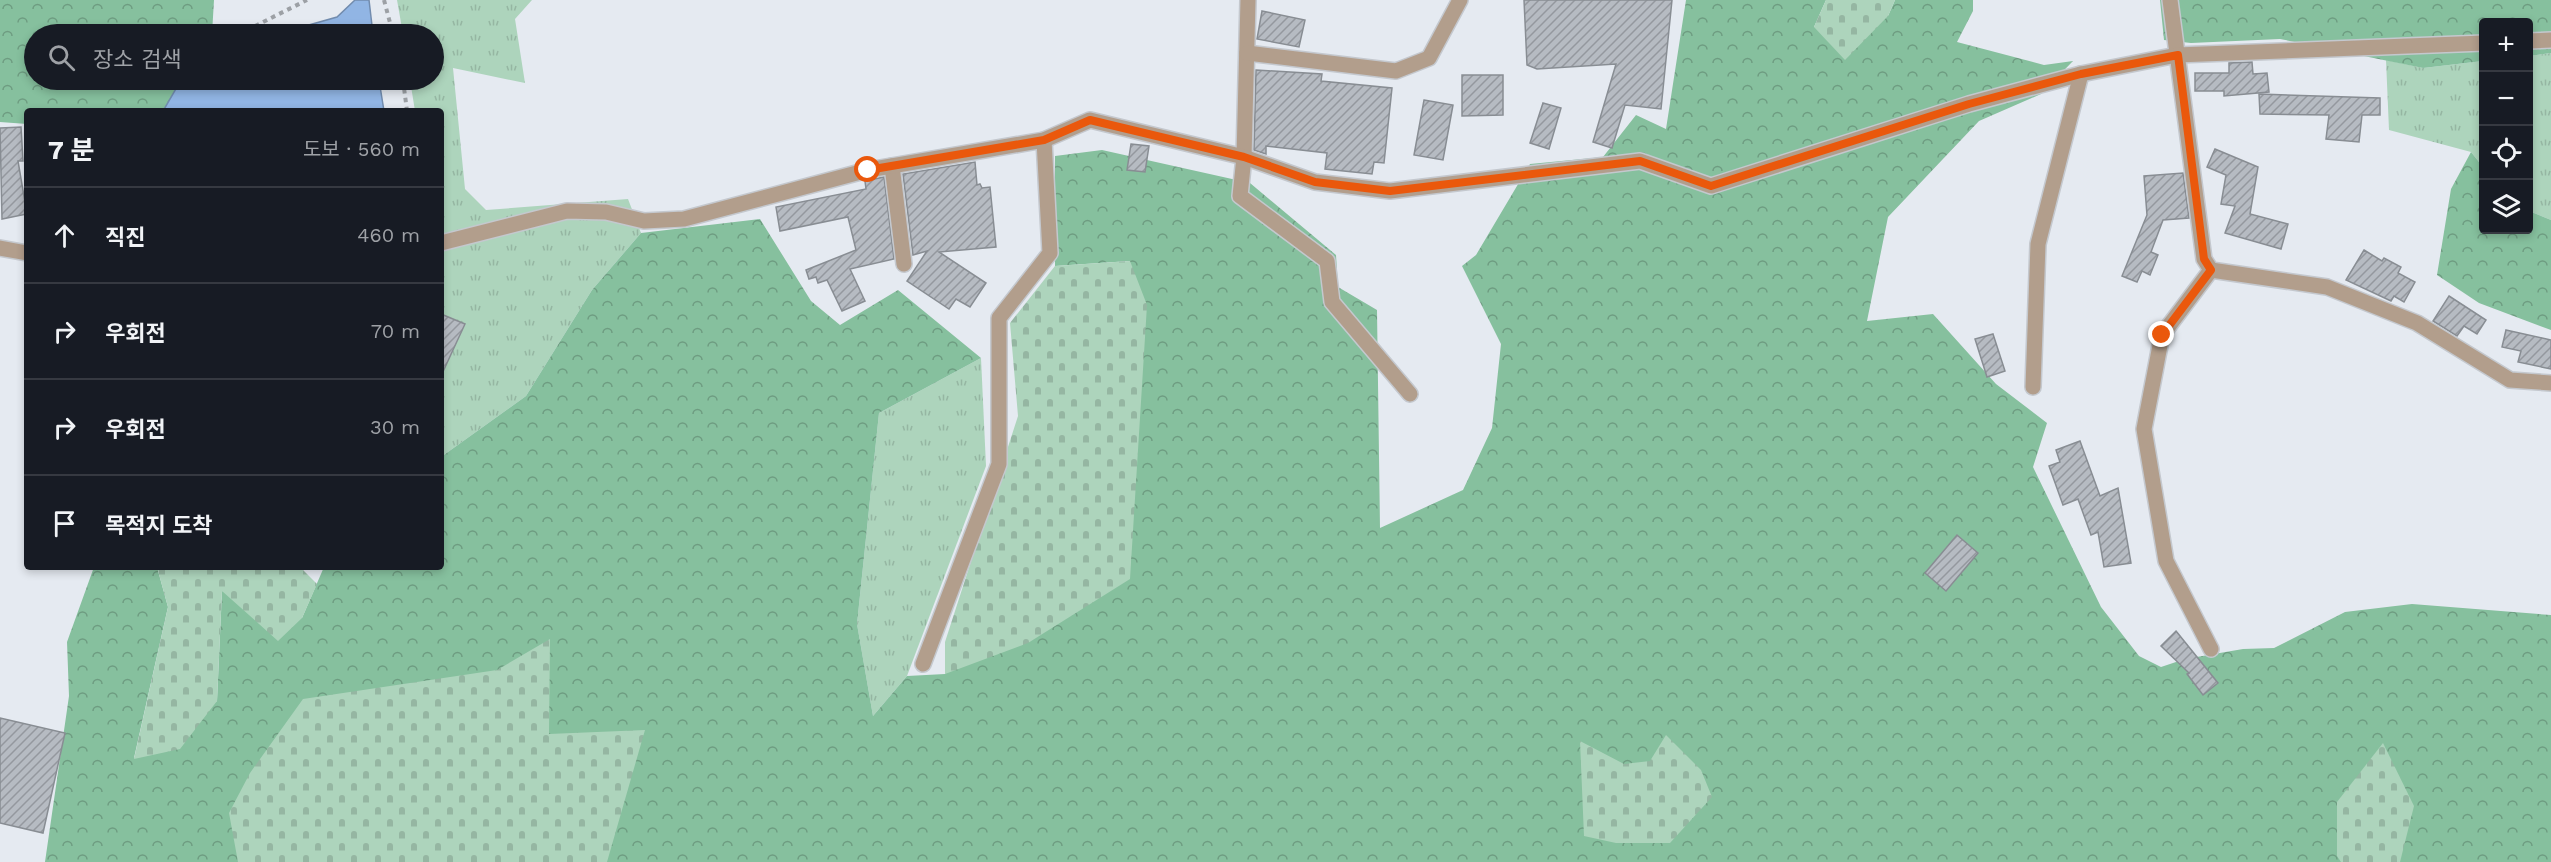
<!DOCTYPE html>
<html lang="ko">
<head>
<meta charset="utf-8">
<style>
	:root { --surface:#171b24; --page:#20242c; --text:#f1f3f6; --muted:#9ea1a6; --line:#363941 }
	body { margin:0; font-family:"Work Sans","Noto Sans KR",sans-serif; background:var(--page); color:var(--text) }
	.controls { position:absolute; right:18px; top:18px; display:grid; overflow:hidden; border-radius:6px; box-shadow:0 3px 9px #0003 }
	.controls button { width:54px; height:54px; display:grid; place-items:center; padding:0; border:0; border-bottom:2px solid var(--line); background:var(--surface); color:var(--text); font:30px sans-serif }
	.stop { position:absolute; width:18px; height:18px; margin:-14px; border:4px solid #ea580c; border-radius:50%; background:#fff }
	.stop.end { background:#ea580c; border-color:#fff; box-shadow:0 2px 6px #0008 }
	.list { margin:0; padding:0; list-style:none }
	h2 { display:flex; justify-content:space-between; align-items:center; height:78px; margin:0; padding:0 24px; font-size:26px }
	h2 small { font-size:20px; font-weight:400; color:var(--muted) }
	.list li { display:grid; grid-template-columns:39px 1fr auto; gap:18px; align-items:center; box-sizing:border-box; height:96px; padding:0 24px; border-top:2px solid var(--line) }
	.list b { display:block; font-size:22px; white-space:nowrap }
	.list em { font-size:20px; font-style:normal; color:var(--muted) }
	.icon { flex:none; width:33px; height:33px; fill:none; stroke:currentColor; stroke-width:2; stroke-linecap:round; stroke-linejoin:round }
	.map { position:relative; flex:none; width:2551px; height:862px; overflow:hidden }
	.search { position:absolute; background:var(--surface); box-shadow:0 3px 9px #0003; left:24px; top:24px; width:420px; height:66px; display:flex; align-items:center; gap:15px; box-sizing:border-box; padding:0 21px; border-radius:33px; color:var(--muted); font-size:22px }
	.panel { position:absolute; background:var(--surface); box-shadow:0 3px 9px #0003; left:24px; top:108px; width:420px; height:462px; border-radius:6px }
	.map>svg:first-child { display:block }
</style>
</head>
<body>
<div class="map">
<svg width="2551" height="862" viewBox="0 0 2551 862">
	<defs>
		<pattern id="grass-tufts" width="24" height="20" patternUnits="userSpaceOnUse" patternTransform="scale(1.5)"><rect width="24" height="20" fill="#add4bc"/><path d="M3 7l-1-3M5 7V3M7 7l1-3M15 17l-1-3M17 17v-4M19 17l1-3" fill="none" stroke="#95b6a2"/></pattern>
		<pattern id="forest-crowns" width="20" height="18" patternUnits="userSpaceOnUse" patternTransform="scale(1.5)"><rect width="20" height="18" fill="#86c09e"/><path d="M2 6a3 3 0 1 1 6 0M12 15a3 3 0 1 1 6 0" fill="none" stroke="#6e9c81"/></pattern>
		<pattern id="cemetery-stones" width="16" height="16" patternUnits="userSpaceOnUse" patternTransform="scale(1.5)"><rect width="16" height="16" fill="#add4bc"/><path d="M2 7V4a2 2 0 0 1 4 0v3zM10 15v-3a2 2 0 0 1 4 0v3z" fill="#95b6a2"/></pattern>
		<pattern id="building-hatch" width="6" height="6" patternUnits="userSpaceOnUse" patternTransform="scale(1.5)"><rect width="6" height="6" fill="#b6bbc2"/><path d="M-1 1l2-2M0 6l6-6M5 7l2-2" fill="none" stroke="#94989e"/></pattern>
	</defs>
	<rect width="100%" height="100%" fill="#e5eaf1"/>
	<!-- grass -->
	<g fill="url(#grass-tufts)">
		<polygon points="397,0 532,0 515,19 525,83 453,68 465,189 486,210 628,199 641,233 592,290 526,396 441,457 441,111 415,111 410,80 434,80 434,34 403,34"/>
		<polygon points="2551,53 2551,220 2529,211 2528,56"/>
		<polygon points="2386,60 2423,68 2483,61 2483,167 2471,152 2389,130"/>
		<polygon points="981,358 986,466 907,676 873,716 857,624 879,413"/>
	</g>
	<!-- forest -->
	<g fill="url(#forest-crowns)">
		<polygon points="0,0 214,0 212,34 34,34 34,80 181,80 163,111 27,111 27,124 0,122"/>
		<polygon points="1686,0 1826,0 1814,27 1888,16 1895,0 1973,0 1973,11 1957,42 2044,65 2073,61 2041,94 1979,121 1888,217 1867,321 1933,314 1996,384 2047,423 2033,467 2101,607 2139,656 2161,667 2185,659 2243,649 2274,648 2345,612 2412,604 2551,615 2551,862 45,862 69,696 67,642 94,567 157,567 168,607 134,758 217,701 222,591 302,618 324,567 441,567 441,457 526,396 592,290 641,233 760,219 811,301 840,325 898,290 981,358 879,413 857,624 873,716 907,676 945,674 1130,261 1055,266 1055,156 1102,150 1250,183 1336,255 1338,287 1377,310 1380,528 1463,490 1492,428 1501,344 1462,266 1476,255 1530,164 1603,157 1636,115 1666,129"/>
		<polygon points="2160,0 2551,0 2551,53 2529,56 2528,22 2484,22 2483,61 2423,68 2280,39 2191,43 2164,40"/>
		<polygon points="2471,152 2483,167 2484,230 2528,230 2529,211 2551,220 2551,330 2479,303 2437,275 2451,189"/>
	</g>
	<!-- cemetery -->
	<g fill="url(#cemetery-stones)">
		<polygon points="1826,0 1895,0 1888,16 1845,60 1814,27"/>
		<polygon points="1130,261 1147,305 1130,579 1028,643 945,674 945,642 1018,416 1010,323 1055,266"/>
		<polygon points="157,567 300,567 317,584 302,618 278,641 222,591 217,701 180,749 134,759 168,607"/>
		<polygon points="550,639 549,734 645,730 607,862 238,862 229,813 250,773 303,699 497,670"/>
		<polygon points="1666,735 1701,770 1712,797 1670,843 1616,843 1584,836 1580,741 1624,764 1650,761"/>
		<polygon points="2383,743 2414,806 2400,862 2341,862 2337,856 2337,802"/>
	</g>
	<!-- water -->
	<g fill="#91b5e4" stroke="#728cae" stroke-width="1.5">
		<polygon points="355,0 369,0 373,34 277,34 337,17"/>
		<polygon points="181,80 379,80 384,111 163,111"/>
	</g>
	<!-- building -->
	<g fill="url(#building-hatch)" stroke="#888d93" stroke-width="1.5">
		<polygon points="1524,0 1672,0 1661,109 1625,105 1612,148 1593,142 1616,64 1537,69 1527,65"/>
		<polygon points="1262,11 1305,20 1299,47 1257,39"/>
		<polygon points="2252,62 2253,74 2267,73 2269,92 2224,96 2224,91 2195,91 2195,73 2229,73 2229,63"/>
		<polygon points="1256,70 1322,74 1321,81 1392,88 1384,163 1374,162 1372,174 1325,169 1327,153 1266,146 1266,154 1254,150"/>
		<polygon points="1462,75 1503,75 1503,115 1462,116"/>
		<polygon points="2259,94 2380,98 2380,115 2362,115 2359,142 2326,139 2329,115 2260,114"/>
		<polygon points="1424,100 1453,105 1443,160 1414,155"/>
		<polygon points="1543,103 1561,108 1549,149 1530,143"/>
		<polygon points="21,127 23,161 18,161 27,214 2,219 0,128"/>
		<polygon points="1131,144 1149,146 1145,172 1127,170"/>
		<polygon points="2215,149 2258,167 2250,214 2288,224 2281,249 2225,233 2235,206 2221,204 2226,175 2207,167"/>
		<polygon points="975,162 977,185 980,184 982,188 990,187 996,247 939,252 986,283 970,307 956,299 949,309 907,281 927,251 913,255 903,174"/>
		<polygon points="2183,173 2189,218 2163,220 2151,252 2158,255 2150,275 2142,271 2137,282 2122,276 2147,215 2144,176"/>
		<polygon points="884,177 894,259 850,269 865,301 842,311 827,280 818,283 816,277 809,279 806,270 856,250 848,217 780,231 776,207 866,189 865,181"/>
		<polygon points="2364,250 2382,261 2384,258 2401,267 2398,273 2415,282 2404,302 2394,296 2391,301 2346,280"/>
		<polygon points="2449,296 2486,320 2477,334 2464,326 2457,336 2433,321"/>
		<polygon points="441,314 465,324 441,376"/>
		<polygon points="2506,330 2551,340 2551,369 2518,362 2521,351 2502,347"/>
		<polygon points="1993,334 2005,371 1987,377 1975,339"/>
		<polygon points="2080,441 2100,496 2118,488 2131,563 2104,567 2098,532 2091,535 2078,499 2063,505 2049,466 2060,462 2056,450"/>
		<polygon points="1957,535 1978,553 1946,591 1925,573"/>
		<polygon points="2176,631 2218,683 2203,695 2187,674 2189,673 2161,646"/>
		<polygon points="0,718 65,733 43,833 0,823"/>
	</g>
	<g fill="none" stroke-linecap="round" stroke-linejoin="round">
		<defs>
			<g id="minor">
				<polyline points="1248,0 1244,157 1240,196 1327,261 1332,302 1410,394"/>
				<polyline points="2170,0 2204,259 2211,270 2327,287 2417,323 2510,380 2551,383"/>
				<polyline points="2528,41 2551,40"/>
				<polyline points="1247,53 1396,71 1429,58 1460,0"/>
				<polyline points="892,166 904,264"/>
				<polyline points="441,243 567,211 606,212 644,221 684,219 868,170 1044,140 1090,120 1244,157 1315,182 1390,191 1640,161 1711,186 1969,104 2081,74 2177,55 2484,43"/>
				<polyline points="0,248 27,253"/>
				<polyline points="2211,270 2162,335 2144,429 2166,561 2211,649"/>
				<polyline points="2033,387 2038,244 2081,74"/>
				<polyline points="923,664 999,464 999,318 1050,253 1044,140"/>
			</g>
		</defs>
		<!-- minor casing -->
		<use href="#minor" stroke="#c4c8ce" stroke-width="18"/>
		<!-- path -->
		<g stroke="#9ca0a5" stroke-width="4" stroke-dasharray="4.5 4.5" stroke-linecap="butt">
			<polyline points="384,0 393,34"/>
			<polyline points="247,30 307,0"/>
			<polyline points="403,80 407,111"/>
		</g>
		<!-- minor -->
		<use href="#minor" stroke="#b29e8c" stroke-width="15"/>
	</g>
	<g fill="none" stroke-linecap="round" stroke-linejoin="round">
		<!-- route -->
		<polyline stroke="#ea580c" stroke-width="8" points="868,170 1044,140 1090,120 1244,157 1315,182 1390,191 1640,161 1711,186 1969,104 2081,74 2178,55 2204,259 2211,270 2162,335"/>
	</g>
</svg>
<div class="controls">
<button>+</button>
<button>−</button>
<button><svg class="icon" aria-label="locate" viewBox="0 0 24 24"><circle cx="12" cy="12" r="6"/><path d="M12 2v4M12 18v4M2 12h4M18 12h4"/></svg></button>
<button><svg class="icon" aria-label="layers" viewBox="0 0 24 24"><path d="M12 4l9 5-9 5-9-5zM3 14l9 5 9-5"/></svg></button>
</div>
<div class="stop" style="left:868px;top:170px"></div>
<div class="stop end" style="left:2162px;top:335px"></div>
<div class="search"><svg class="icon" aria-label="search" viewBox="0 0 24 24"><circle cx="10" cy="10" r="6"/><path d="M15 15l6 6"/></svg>장소 검색</div>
<section class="panel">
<h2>7 분<small>도보 · 560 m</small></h2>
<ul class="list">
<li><svg class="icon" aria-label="ahead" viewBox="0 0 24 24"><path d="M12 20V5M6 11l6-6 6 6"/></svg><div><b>직진</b></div><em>460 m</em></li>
<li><svg class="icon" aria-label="right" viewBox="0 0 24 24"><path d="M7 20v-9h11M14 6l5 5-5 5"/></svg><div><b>우회전</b></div><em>70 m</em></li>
<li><svg class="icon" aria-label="right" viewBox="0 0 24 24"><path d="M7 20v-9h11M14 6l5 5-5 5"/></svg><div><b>우회전</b></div><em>30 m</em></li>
<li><svg class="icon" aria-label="arrive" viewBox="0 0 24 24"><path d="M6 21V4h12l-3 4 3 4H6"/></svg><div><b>목적지 도착</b></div></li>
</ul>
</section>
</div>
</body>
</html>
